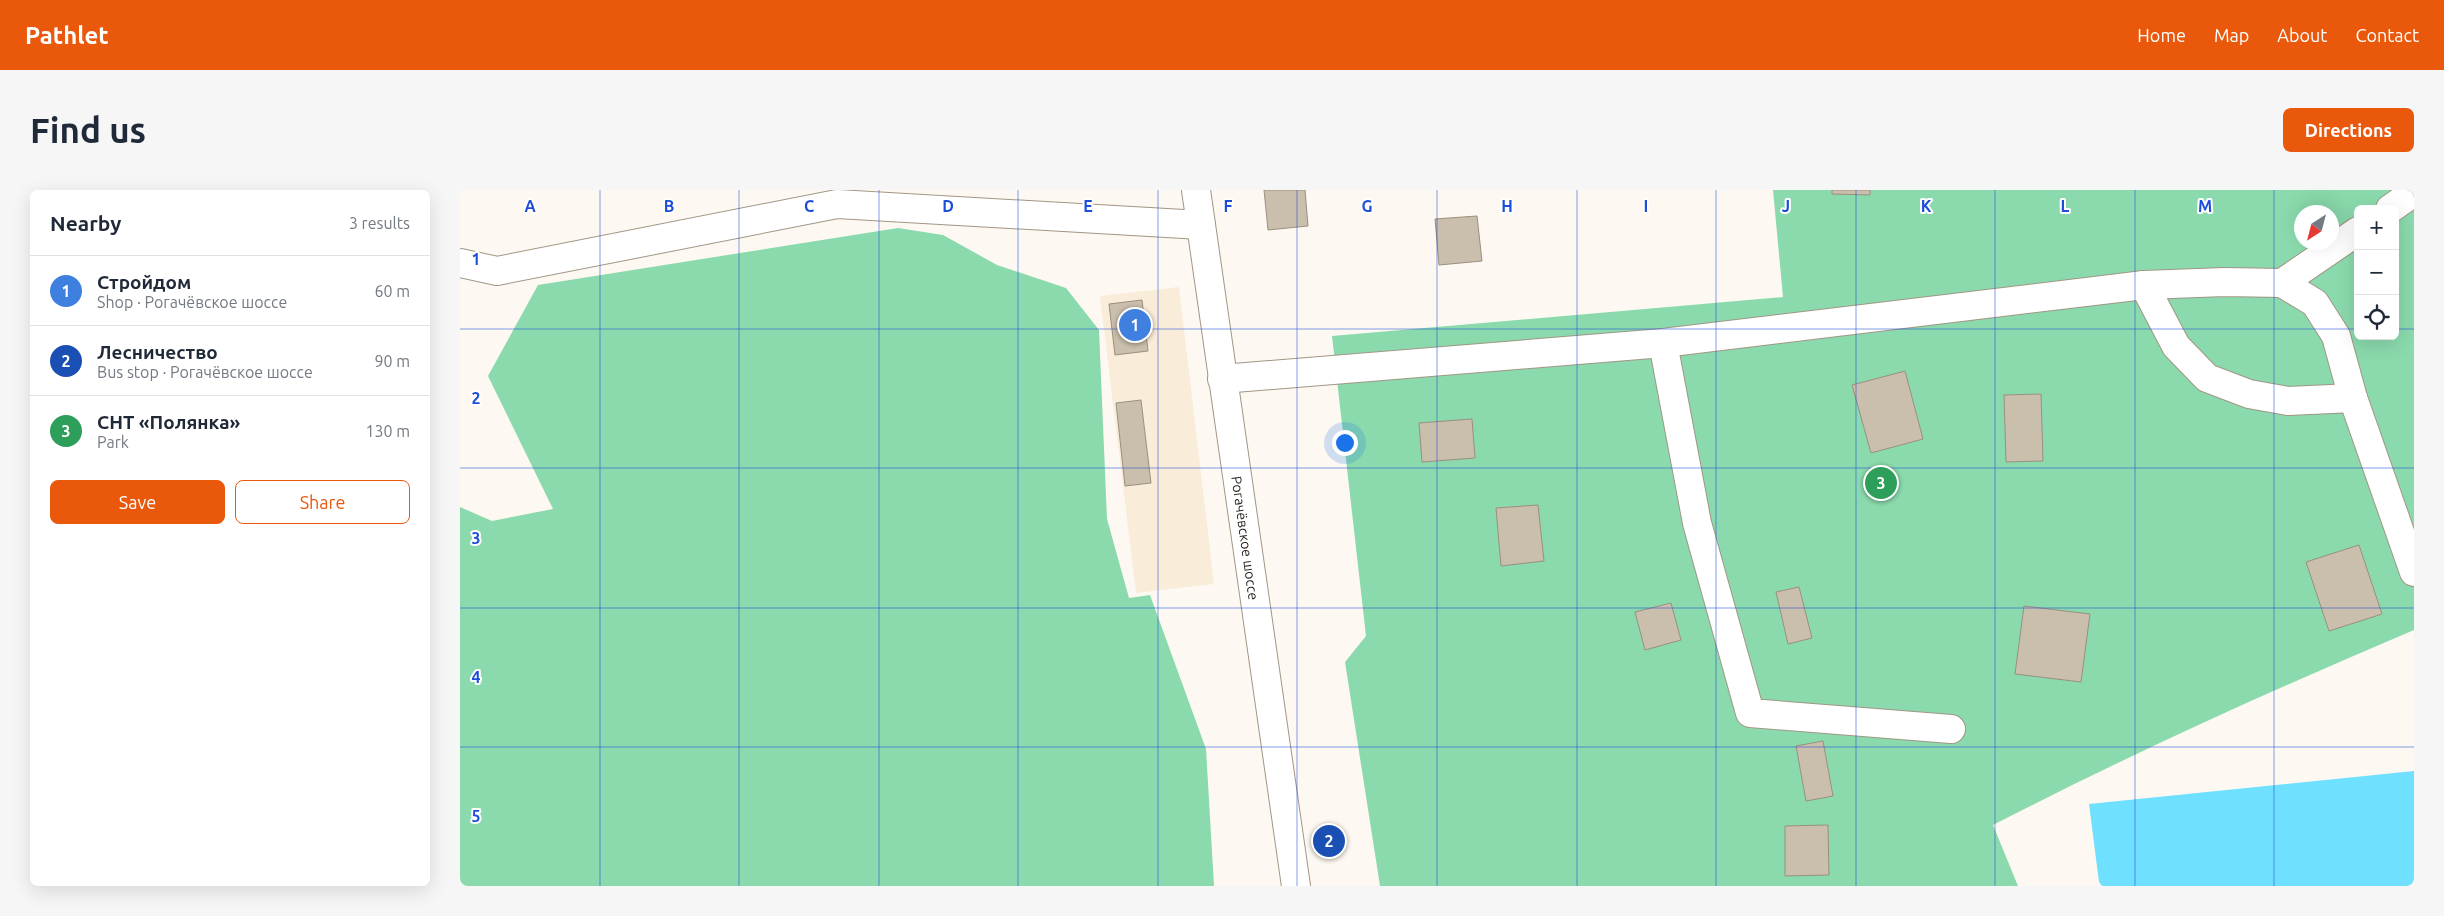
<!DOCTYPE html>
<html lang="en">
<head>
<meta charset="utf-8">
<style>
	:root { --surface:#fff; --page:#f6f6f7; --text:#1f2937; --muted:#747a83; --line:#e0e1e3; --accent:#ea580c }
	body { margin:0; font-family:Ubuntu,sans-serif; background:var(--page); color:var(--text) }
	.controls { position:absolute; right:15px; top:15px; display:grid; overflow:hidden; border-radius:8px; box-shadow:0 5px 20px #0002 }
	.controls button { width:45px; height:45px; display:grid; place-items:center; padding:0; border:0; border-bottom:1px solid var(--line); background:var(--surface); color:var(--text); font:25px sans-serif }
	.compass { position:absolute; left:1834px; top:15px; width:45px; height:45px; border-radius:50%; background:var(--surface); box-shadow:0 5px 20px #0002; rotate:216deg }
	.you { position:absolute; left:884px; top:252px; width:18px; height:18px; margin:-12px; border:4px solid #fff; border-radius:50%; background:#1a73e8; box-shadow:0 0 0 8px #1a73e833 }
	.badge { display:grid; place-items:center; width:32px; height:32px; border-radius:50%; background:var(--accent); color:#fff; font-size:16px; font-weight:700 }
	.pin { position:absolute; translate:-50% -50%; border:2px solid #fff; box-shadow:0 1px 5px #0006 }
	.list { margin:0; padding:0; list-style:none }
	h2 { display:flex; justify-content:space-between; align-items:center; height:65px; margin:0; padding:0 20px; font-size:21px }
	h2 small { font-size:16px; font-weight:400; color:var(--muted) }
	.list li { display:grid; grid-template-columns:32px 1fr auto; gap:15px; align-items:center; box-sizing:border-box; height:70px; padding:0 20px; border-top:1px solid var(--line) }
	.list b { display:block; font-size:19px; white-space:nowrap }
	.list p { margin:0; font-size:16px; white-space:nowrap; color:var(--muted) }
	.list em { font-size:16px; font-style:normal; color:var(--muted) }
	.actions { display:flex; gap:10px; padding:15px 20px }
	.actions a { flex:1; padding:11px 0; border:1px solid var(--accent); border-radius:8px; text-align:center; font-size:18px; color:var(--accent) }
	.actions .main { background:var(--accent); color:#fff }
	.icon { flex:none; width:28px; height:28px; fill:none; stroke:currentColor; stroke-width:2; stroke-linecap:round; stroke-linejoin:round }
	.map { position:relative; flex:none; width:1954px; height:696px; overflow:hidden; border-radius:8px }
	header { display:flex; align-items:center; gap:30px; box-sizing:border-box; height:70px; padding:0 25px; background:var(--accent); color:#fff }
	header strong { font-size:24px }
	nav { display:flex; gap:28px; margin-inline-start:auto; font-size:18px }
	.intro { display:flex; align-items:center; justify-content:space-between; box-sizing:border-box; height:120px; padding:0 30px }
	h1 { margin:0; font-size:35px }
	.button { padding:12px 22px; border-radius:8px; background:var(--accent); color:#fff; font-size:18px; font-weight:700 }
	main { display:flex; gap:30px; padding:0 30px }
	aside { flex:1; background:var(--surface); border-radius:8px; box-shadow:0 5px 20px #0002 }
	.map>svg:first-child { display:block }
</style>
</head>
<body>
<header>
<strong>Pathlet</strong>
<nav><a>Home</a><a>Map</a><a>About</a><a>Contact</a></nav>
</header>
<div class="intro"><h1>Find us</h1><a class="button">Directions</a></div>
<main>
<aside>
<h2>Nearby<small>3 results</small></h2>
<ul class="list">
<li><span class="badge" style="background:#3f7fe0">1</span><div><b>Стройдом</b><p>Shop · Рогачёвское шоссе</p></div><em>60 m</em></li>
<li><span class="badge" style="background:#1a4fb4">2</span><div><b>Лесничество</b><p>Bus stop · Рогачёвское шоссе</p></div><em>90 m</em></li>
<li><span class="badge" style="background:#2e9e5b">3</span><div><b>СНТ «Полянка»</b><p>Park</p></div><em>130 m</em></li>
</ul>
<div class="actions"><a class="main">Save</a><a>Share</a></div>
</aside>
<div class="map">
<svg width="1954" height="696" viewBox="0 0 1954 696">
	<rect width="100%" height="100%" fill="#fdf8f1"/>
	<!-- commercial -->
	<polygon fill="#f9edd9" points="719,97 754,394 676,403 640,106"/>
	<!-- green -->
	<g fill="#8adaad" fill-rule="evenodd">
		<path d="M 1313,0 L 1954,0 L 1954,440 C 1812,500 1671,564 1533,635 L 1558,696 L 920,696 L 885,472 L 906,446 L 872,146 L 1323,107 ZM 1898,19 L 1935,19 L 1935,146 L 1898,146 ZM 1842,22 L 1872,22 L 1872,52 L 1842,52 Z"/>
		<polygon points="438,38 483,45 537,75 606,98 639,140 647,329 669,408 690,405 746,559 754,696 0,696 0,317 32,331 93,319 28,186 78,95"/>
	</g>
	<!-- water -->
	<polygon fill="#6fe0ff" points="1954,581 1954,696 1642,696 1639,692 1629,614"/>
	<!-- building -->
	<g fill="#cabeac" stroke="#9b8f7f">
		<polygon points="804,0 845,0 848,36 808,40"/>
		<polygon points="1372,0 1410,0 1410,5 1372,4"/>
		<polygon points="1017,26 1022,71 979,75 975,29"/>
		<polygon points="682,110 688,161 655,165 649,114"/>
		<polygon points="1445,181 1463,249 1411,263 1392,195"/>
		<polygon points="1581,204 1583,271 1546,272 1544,205"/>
		<polygon points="681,210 691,293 665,296 656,213"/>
		<polygon points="1012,229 1015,268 962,272 959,233"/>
		<polygon points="1078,315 1084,371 1041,376 1036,318"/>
		<polygon points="1899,355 1922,424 1869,441 1846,372"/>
		<polygon points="1339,397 1352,448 1328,454 1316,402"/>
		<polygon points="1211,413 1221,450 1185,460 1175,422"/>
		<polygon points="1564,416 1630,424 1621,492 1555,484"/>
		<polygon points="1363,551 1373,606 1346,611 1336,556"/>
		<polygon points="1368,635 1369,685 1325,686 1325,636"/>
	</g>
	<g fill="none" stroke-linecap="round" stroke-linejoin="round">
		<defs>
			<g id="minor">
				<polyline points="1930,19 1954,2"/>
				<polyline points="0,73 37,81 377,14 741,35"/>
				<polyline points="1684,95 1765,92 1822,93"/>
				<polyline points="762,189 1203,153"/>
				<polyline points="1893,208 1876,146 1855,113 1822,93 1898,41"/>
				<polyline points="1491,539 1290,523 1237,333 1203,153 1684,95 1716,156 1747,188 1789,204 1828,211 1893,208 1954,382"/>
			</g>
			<polyline id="major" points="736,0 836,696"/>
		</defs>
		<!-- minor casing -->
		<use href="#minor" stroke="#a29685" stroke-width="30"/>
		<!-- major casing -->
		<use href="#major" stroke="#a29685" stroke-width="30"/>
		<!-- minor -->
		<use href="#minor" stroke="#fff" stroke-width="28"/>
		<!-- major -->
		<use href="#major" stroke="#fff" stroke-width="28"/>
	</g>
	<!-- grid -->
	<path fill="none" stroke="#1d4ed8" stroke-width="1" stroke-opacity="0.55" d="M 140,0 L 140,696M 279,0 L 279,696M 419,0 L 419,696M 558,0 L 558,696M 698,0 L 698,696M 837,0 L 837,696M 977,0 L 977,696M 1117,0 L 1117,696M 1256,0 L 1256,696M 1396,0 L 1396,696M 1535,0 L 1535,696M 1675,0 L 1675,696M 1814,0 L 1814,696M 0,139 L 1898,139M 1935,139 L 1954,139M 0,278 L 1954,278M 0,418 L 1954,418M 0,557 L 1954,557"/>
	<g text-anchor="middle" stroke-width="4" stroke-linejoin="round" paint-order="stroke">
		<!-- street labels -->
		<g font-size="14" fill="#29241d" stroke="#fff">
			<text transform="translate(785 348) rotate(82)" y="5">Рогачёвское шоссе</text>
		</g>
	</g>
	<g font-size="16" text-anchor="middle" font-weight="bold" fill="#1d4ed8" stroke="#fff" stroke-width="4" stroke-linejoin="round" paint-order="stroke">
		<text x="70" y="22">A</text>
		<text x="209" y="22">B</text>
		<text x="349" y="22">C</text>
		<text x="488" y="22">D</text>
		<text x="628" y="22">E</text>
		<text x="768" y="22">F</text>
		<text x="907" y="22">G</text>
		<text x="1047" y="22">H</text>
		<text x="1186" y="22">I</text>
		<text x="1326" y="22">J</text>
		<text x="1466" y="22">K</text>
		<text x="1605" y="22">L</text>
		<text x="1745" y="22">M</text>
		<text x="16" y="75">1</text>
		<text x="16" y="214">2</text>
		<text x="16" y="354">3</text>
		<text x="16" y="493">4</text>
		<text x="16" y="632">5</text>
	</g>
</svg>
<div class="controls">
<button>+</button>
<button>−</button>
<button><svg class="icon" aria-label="locate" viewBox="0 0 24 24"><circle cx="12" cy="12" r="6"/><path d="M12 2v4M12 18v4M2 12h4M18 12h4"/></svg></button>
</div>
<svg class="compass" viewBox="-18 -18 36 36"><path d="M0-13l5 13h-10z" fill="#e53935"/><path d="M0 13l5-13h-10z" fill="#747a83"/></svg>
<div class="you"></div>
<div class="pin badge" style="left:675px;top:135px;background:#3f7fe0">1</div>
<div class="pin badge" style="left:869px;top:651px;background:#1a4fb4">2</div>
<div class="pin badge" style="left:1421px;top:293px;background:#2e9e5b">3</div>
</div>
</main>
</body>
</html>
